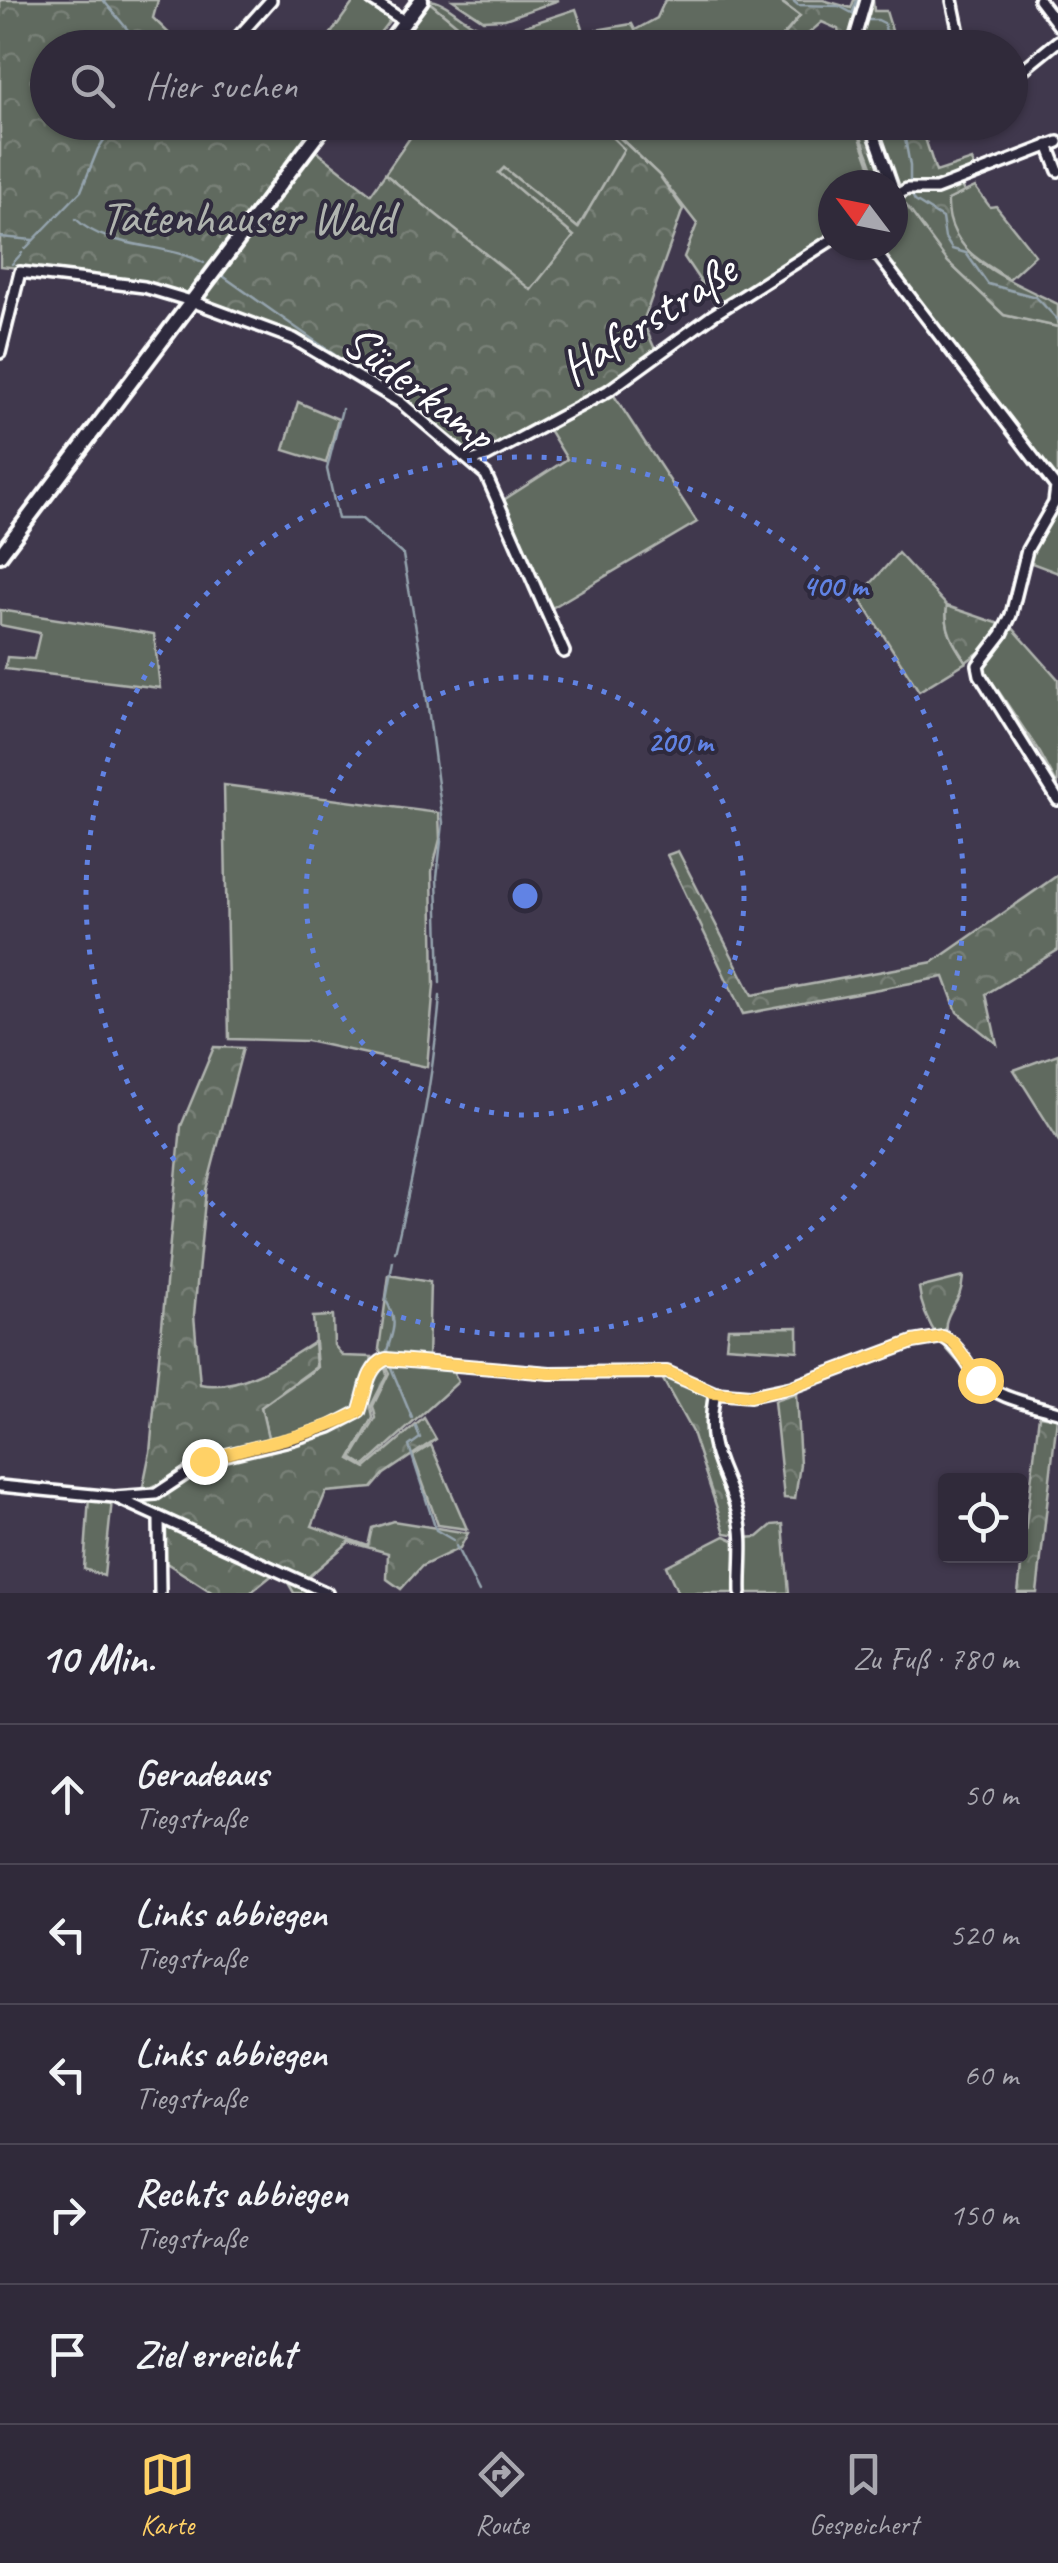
<!DOCTYPE html>
<html lang="de">
<head>
<meta charset="utf-8">
<style>
	:root { --surface:#302a3a; --page:#3c3645; --text:#f1f3f6; --muted:#a8a7af; --line:#4b4654; --accent:#ffd166 }
	body { margin:0; font-family:Caveat,sans-serif; background:var(--page); color:var(--text) }
	.controls { position:absolute; right:30px; bottom:30px; display:grid; overflow:hidden; border-radius:10px; box-shadow:0 2px 8px #0004 }
	.controls button { width:90px; height:90px; display:grid; place-items:center; padding:0; border:0; border-bottom:2px solid var(--line); background:var(--surface); color:var(--text); font:50px sans-serif }
	.compass { position:absolute; left:818px; top:170px; width:90px; height:90px; border-radius:50%; background:var(--surface); box-shadow:0 2px 8px #0004; rotate:302deg }
	.stop { position:absolute; width:30px; height:30px; margin:-22px; border:8px solid #ffd166; border-radius:50%; background:#fff }
	.stop.end { background:#ffd166; border-color:#fff; box-shadow:0 2px 10px #0008 }
	.list { margin:0; padding:0; list-style:none }
	h2 { display:flex; justify-content:space-between; align-items:center; height:130px; margin:0; padding:0 40px; font-size:42px }
	h2 small { font-size:32px; font-weight:400; color:var(--muted) }
	.list li { display:grid; grid-template-columns:65px 1fr auto; gap:30px; align-items:center; box-sizing:border-box; height:140px; padding:0 40px; border-top:2px solid var(--line) }
	.list b { display:block; font-size:38px; white-space:nowrap }
	.list p { margin:0; font-size:32px; white-space:nowrap; color:var(--muted) }
	.list em { font-size:32px; font-style:normal; color:var(--muted) }
	.icon { flex:none; width:55px; height:55px; fill:none; stroke:currentColor; stroke-width:2; stroke-linecap:round; stroke-linejoin:round }
	.map { position:relative; flex:none; width:1058px; height:1593px; overflow:hidden }
	.search { position:absolute; background:var(--surface); box-shadow:0 2px 8px #0004; left:30px; right:30px; top:30px; height:110px; display:flex; align-items:center; gap:25px; box-sizing:border-box; padding:0 35px; border-radius:55px; color:var(--muted); font-size:38px }
	.sheet { height:830px; background:var(--surface) }
	nav { display:flex; justify-content:space-around; align-items:center; box-sizing:border-box; height:140px; border-top:2px solid var(--line); background:var(--surface); font-size:28px; color:var(--muted) }
	nav a { display:grid; justify-items:center; gap:5px }
	nav .on { color:var(--accent) }
	.map>svg:first-child { display:block }
</style>
</head>
<body>
<div class="map">
<svg width="1058" height="1593" viewBox="0 0 1058 1593">
	<defs>
		<pattern id="forest-crowns" width="20" height="18" patternUnits="userSpaceOnUse" patternTransform="scale(2.5)"><rect width="20" height="18" fill="#606a5f"/><path d="M2 6a3 3 0 1 1 6 0M12 15a3 3 0 1 1 6 0" fill="none" stroke="#788077"/></pattern>
	</defs>
	<rect width="100%" height="100%" fill="#40384d"/>
	<filter id="ink" filterUnits="userSpaceOnUse"><feTurbulence type="fractalNoise" baseFrequency=".01" numOctaves="2"/><feDisplacementMap in="SourceGraphic" scale="20" xChannelSelector="R" yChannelSelector="G"/><feConvolveMatrix kernelMatrix="1 2 1 2 8 2 1 2 1" color-interpolation-filters="sRGB"/></filter>
	<g filter="url(#ink)">
		<!-- grass -->
		<g fill="#606a5f" stroke="#b0b4af" stroke-width="2.5">
			<polygon points="355,0 364,0 392,17 369,47 309,48 322,46"/>
			<polygon points="427,0 484,47 390,48"/>
			<polygon points="453,0 559,0 505,19 483,20"/>
			<polygon points="665,0 778,0 800,16 773,47 527,47 510,31 576,9 584,32 632,24 635,30 657,18"/>
			<polygon points="403,123 597,123 625,149 578,228 504,168 499,173 574,236 531,291 385,174 414,132"/>
			<polygon points="605,123 855,123 871,168 867,185 833,185 833,233 718,308 684,257 697,224 659,175"/>
			<path d="M 975,187 L 990,207 L 996,206 L 1035,255 L 1009,279 C 976,258 946,244 947,200 Z"/>
			<polygon points="893,201 906,204 948,262 1004,315 1058,327 1058,481 873,245 893,245"/>
			<polygon points="611,391 697,522 550,609 502,501 567,459 548,428"/>
			<polygon points="298,402 338,419 326,463 284,450"/>
			<polygon points="1058,498 1058,573 1029,562 1036,534"/>
			<path d="M 898,553 L 947,606 C 944,629 953,643 966,662 L 919,691 L 859,597 Z"/>
			<polygon points="0,610 154,634 160,688 5,669 7,657 34,659 40,633 0,625"/>
			<polygon points="1011,626 1058,679 1058,786 1040,753 985,671 985,660"/>
			<polygon points="224,785 439,813 440,839 432,871 434,985 427,1067 307,1041 229,1039"/>
			<polygon points="1058,1054 1058,1140 1014,1070"/>
			<polygon points="389,1275 430,1282 428,1360 383,1356 379,1349"/>
			<polygon points="333,1316 334,1345 343,1356 372,1357 358,1410 329,1425 269,1442 261,1407 317,1368 313,1317"/>
			<polygon points="798,1327 798,1351 726,1346 728,1328"/>
			<polygon points="397,1363 463,1368 454,1373 458,1382 365,1466 352,1458 376,1418 373,1406 389,1373 385,1365"/>
			<polygon points="431,1445 467,1529 438,1525 413,1456"/>
			<polygon points="89,1497 112,1500 104,1576 84,1569"/>
			<polygon points="783,1524 789,1593 745,1593 744,1538 758,1537 772,1525"/>
			<polygon points="725,1536 736,1541 738,1593 678,1593 666,1566"/>
		</g>
		<!-- forest -->
		<g fill="url(#forest-crowns)" stroke="#b0b4af" stroke-width="2.5">
			<path d="M 0,0 L 158,0 L 153,18 L 183,47 L 48,48 L 48,122 L 313,123 L 306,143 L 371,194 L 385,174 L 531,290 L 574,236 L 499,173 L 504,168 L 578,228 L 624,149 L 598,123 L 604,123 L 659,175 L 683,209 L 643,322 L 657,354 L 493,450 L 470,456 C 415,411 361,369 297,337 C 267,323 233,313 202,302 L 201,297 L 186,296 L 144,282 L 0,266 Z"/>
			<path d="M 427,0 C 447,0 459,19 477,26 C 488,31 498,31 510,31 L 527,47 L 484,47 Z"/>
			<polygon points="779,0 823,0 851,8 854,0 873,0 874,11 886,11 897,47 841,47 838,29 822,22 793,47 774,48 800,16"/>
			<polygon points="856,123 920,123 936,172 972,160 975,171 936,186 904,186 893,192 893,185 869,185 872,166"/>
			<path d="M 961,185 L 964,192 L 948,200 C 945,258 1014,282 1058,304 L 1058,327 L 1004,315 L 948,262 L 906,205 L 893,201 L 908,193 L 936,194 Z"/>
			<path d="M 947,606 L 1003,625 L 986,647 L 966,662 C 953,643 944,629 947,606 Z"/>
			<polygon points="678,851 752,995 933,962 1058,875 1058,950 986,994 997,1044 957,1012 944,977 743,1014 667,855"/>
			<path d="M 214,1047 L 243,1048 L 206,1190 L 194,1315 L 200,1384 C 238,1392 283,1362 314,1342 L 316,1367 L 261,1407 L 269,1442 L 195,1460 L 171,1479 L 142,1491 L 150,1452 L 181,1126 Z"/>
			<path d="M 963,1277 C 961,1303 950,1305 946,1323 C 942,1344 965,1365 977,1380 C 949,1355 923,1326 919,1288 Z"/>
			<polygon points="384,1364 387,1375 371,1406 373,1418 350,1459 366,1468 424,1418 436,1439 384,1474 372,1488 326,1492 312,1526 368,1546 372,1528 393,1521 468,1533 460,1548 422,1566 401,1589 387,1579 388,1553 349,1542 300,1584 318,1593 294,1593 280,1569 250,1593 213,1593 165,1562 165,1522 128,1500 144,1498 199,1465 295,1442 362,1417 375,1373"/>
			<path d="M 661,1376 L 672,1378 L 711,1397 C 700,1436 727,1461 738,1496 C 742,1508 743,1523 745,1536 L 725,1533 L 692,1432 Z"/>
			<polygon points="796,1394 800,1464 795,1499 784,1498 774,1401"/>
			<polygon points="1039,1415 1057,1418 1037,1593 1018,1593"/>
		</g>
		<g fill="none" stroke-linecap="round" stroke-linejoin="round">
			<!-- stream -->
			<g stroke="#95a4ae" stroke-width="2.5">
				<polyline points="103,0 143,48"/>
				<polyline points="792,0 798,5 839,6 865,20 878,20 884,23 890,48"/>
				<polyline points="853,12 857,0"/>
				<polyline points="902,122 910,166 910,185"/>
				<polyline points="911,193 915,201 942,218 945,238 952,249 966,253 988,284 1036,297 1058,320"/>
				<path d="M 76,219 C 105,249 168,243 204,263"/>
				<polyline points="0,237 33,240"/>
				<polyline points="25,249 81,191 98,149 116,122"/>
				<polyline points="12,264 22,253"/>
				<polyline points="220,274 359,372"/>
				<polyline points="342,409 327,469 338,519 362,519 403,555 423,669 443,823 437,877 440,983"/>
				<path d="M 395,1252 C 415,1167 433,1084 440,996"/>
				<path d="M 386,1354 C 393,1329 399,1325 386,1300 L 393,1261"/>
				<polyline points="390,1365 412,1418"/>
				<polyline points="416,1427 420,1438 409,1446 436,1530 453,1540"/>
				<polyline points="456,1546 479,1592"/>
			</g>
			<defs>
				<g id="minor">
					<polyline points="372,0 404,21"/>
					<polyline points="952,0 962,48"/>
					<polyline points="1039,0 1058,25"/>
					<polyline points="228,48 271,0"/>
					<polyline points="852,48 866,0"/>
					<polyline points="1010,80 1058,41"/>
					<polyline points="870,122 892,185"/>
					<polyline points="1048,145 1058,171"/>
					<polyline points="893,197 907,189 936,189 1058,142"/>
					<polyline points="870,245 1056,487 1054,503 1027,550 1011,615 1002,634 978,665 980,675 1058,800"/>
					<polyline points="0,353 20,272 144,287 191,301 294,339 400,402 486,475 564,652"/>
					<polyline points="471,461 487,456 608,391 713,315 833,239"/>
					<path d="M 715,1393 C 703,1453 723,1462 738,1514 C 745,1537 740,1569 741,1593"/>
					<path d="M 0,1486 L 114,1497 L 156,1494 L 209,1459 L 294,1439 L 330,1427 L 359,1412 C 366,1394 366,1367 386,1359 L 550,1373 L 667,1372 L 715,1393 L 750,1396 L 792,1387 L 913,1342 L 943,1337 C 960,1346 966,1364 978,1378 C 996,1399 1033,1404 1058,1412"/>
					<polyline points="117,1498 327,1593"/>
					<polyline points="159,1520 160,1593"/>
				</g>
				<g id="secondary">
					<polyline points="385,48 421,0"/>
					<polyline points="0,555 327,122"/>
				</g>
			</defs>
			<!-- minor casing -->
			<use href="#minor" stroke="#fff" stroke-width="16"/>
			<!-- secondary casing -->
			<use href="#secondary" stroke="#fff" stroke-width="20"/>
			<!-- minor -->
			<use href="#minor" stroke="#2f2a3d" stroke-width="9"/>
			<!-- secondary -->
			<use href="#secondary" stroke="#2f2a3d" stroke-width="12"/>
		</g>
	</g>
	<g fill="none" stroke-linecap="round" stroke-linejoin="round" filter="url(#ink)">
		<!-- route -->
		<path stroke="#ffd166" stroke-width="12" d="M 204,1461 C 256,1443 309,1438 359,1412 C 366,1394 366,1367 386,1359 L 550,1373 L 667,1372 L 715,1393 L 750,1396 L 792,1387 L 913,1342 L 943,1337 L 953,1342 L 980,1380"/>
	</g>
	<!-- distance rings -->
	<g fill="none" stroke="#6183e4" stroke-width="5" stroke-dasharray="5 10">
		<circle cx="525" cy="896" r="219"/>
		<circle cx="525" cy="896" r="439"/>
	</g>
	<g text-anchor="middle" stroke-width="8" stroke-linejoin="round" paint-order="stroke">
		<!-- park labels -->
		<g font-size="48" fill="#b0b4af" stroke="#2f2a3d">
			<text x="247" y="233">Tatenhauser Wald</text>
		</g>
		<!-- street labels -->
		<g font-size="48" fill="#fff" stroke="#2f2a3d">
			<text transform="translate(647 318) rotate(-33)" y="17">Haferstraße</text>
			<text transform="translate(420 386) rotate(37)" y="17">Süderkamp</text>
		</g>
	</g>
	<circle cx="525" cy="896" r="15" fill="#6183e4" stroke="#2f2a3d" stroke-width="5"/>
	<g font-size="30" text-anchor="middle" font-weight="bold" fill="#6183e4" stroke="#2f2a3d" stroke-width="8" stroke-linejoin="round" paint-order="stroke">
		<text x="835" y="596">400 m</text>
		<text x="680" y="752">200 m</text>
	</g>
</svg>
<div class="controls">
<button><svg class="icon" aria-label="locate" viewBox="0 0 24 24"><circle cx="12" cy="12" r="6"/><path d="M12 2v4M12 18v4M2 12h4M18 12h4"/></svg></button>
</div>
<svg class="compass" viewBox="-18 -18 36 36"><path d="M0-13l5 13h-10z" fill="#e53935"/><path d="M0 13l5-13h-10z" fill="#a8a7af"/></svg>
<div class="stop" style="left:980px;top:1380px"></div>
<div class="stop end" style="left:204px;top:1461px"></div>
<div class="search"><svg class="icon" aria-label="search" viewBox="0 0 24 24"><circle cx="10" cy="10" r="6"/><path d="M15 15l6 6"/></svg>Hier suchen</div>
</div>
<section class="sheet">
<h2>10 Min.<small>Zu Fuß · 780 m</small></h2>
<ul class="list">
<li><svg class="icon" aria-label="ahead" viewBox="0 0 24 24"><path d="M12 20V5M6 11l6-6 6 6"/></svg><div><b>Geradeaus</b><p>Tiegstraße</p></div><em>50 m</em></li>
<li><svg class="icon" aria-label="left" viewBox="0 0 24 24"><path d="M17 20v-9H6M10 6l-5 5 5 5"/></svg><div><b>Links abbiegen</b><p>Tiegstraße</p></div><em>520 m</em></li>
<li><svg class="icon" aria-label="left" viewBox="0 0 24 24"><path d="M17 20v-9H6M10 6l-5 5 5 5"/></svg><div><b>Links abbiegen</b><p>Tiegstraße</p></div><em>60 m</em></li>
<li><svg class="icon" aria-label="right" viewBox="0 0 24 24"><path d="M7 20v-9h11M14 6l5 5-5 5"/></svg><div><b>Rechts abbiegen</b><p>Tiegstraße</p></div><em>150 m</em></li>
<li><svg class="icon" aria-label="arrive" viewBox="0 0 24 24"><path d="M6 21V4h12l-3 4 3 4H6"/></svg><div><b>Ziel erreicht</b></div></li>
</ul>
</section>
<nav>
<a class="on"><svg class="icon" aria-label="map" viewBox="0 0 24 24"><path d="M3 6l6-2 6 2 6-2v14l-6 2-6-2-6 2zM9 4v14M15 6v14"/></svg>Karte</a>
<a><svg class="icon" aria-label="directions" viewBox="0 0 24 24"><path d="M12 3l9 9-9 9-9-9zM9 14v-3h6M13 9l2 2-2 2"/></svg>Route</a>
<a><svg class="icon" aria-label="saved" viewBox="0 0 24 24"><path d="M7 4h10v16l-5-4-5 4z"/></svg>Gespeichert</a>
</nav>
</body>
</html>
